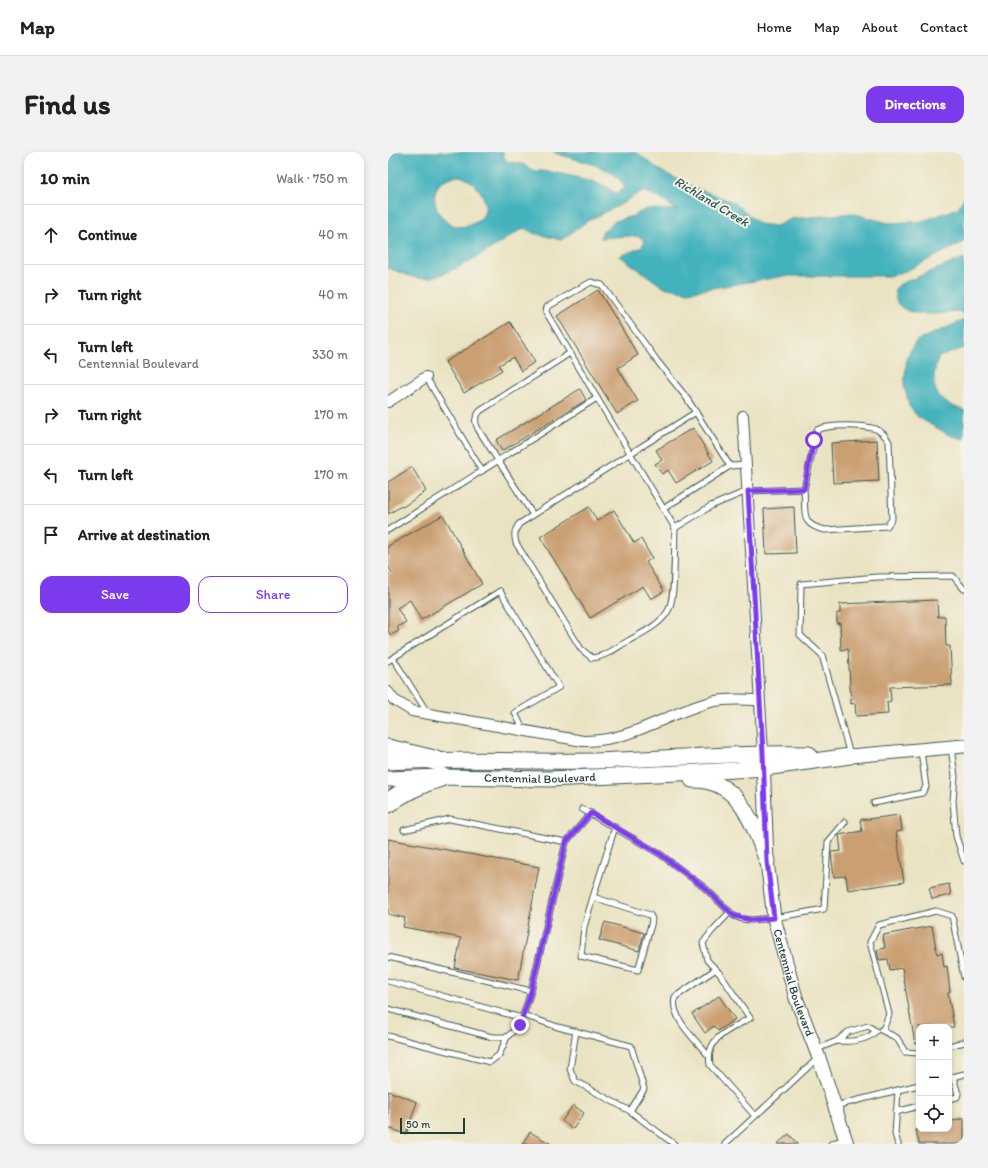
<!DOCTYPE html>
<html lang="en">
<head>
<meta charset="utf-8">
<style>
	:root { --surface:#fff; --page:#f2f2f2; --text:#202124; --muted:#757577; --line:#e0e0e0; --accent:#7c3aed }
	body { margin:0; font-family:Itim,sans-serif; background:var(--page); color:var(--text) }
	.controls { position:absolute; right:12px; bottom:12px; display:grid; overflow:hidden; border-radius:8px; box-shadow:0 2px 6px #0003 }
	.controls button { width:36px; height:36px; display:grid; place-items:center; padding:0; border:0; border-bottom:1px solid var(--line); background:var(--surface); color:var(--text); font:20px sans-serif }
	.scale { position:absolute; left:12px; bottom:10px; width:65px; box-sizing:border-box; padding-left:4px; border:2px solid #1f3d34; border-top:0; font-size:11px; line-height:14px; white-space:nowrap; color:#1f3d34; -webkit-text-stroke:3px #f7f3e8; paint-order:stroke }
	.stop { position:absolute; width:12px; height:12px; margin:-9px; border:3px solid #7c3aed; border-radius:50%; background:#fff }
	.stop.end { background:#7c3aed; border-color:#fff; box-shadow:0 1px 4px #0008 }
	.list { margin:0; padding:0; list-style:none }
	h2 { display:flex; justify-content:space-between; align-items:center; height:52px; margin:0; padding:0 16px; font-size:17px }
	h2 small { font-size:13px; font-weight:400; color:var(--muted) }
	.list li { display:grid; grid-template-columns:26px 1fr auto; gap:12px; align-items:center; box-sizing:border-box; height:60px; padding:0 16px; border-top:1px solid var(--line) }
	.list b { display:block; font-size:15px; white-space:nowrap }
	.list p { margin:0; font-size:13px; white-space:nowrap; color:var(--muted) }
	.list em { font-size:13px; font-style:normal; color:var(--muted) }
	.actions { display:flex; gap:8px; padding:12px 16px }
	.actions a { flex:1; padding:9px 0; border:1px solid var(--accent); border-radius:12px; text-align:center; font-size:14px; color:var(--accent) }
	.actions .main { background:var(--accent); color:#fff }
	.icon { flex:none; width:22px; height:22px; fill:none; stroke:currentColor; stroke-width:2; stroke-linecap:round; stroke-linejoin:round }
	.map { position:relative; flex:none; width:576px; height:992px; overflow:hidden; border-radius:12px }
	header { display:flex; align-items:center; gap:24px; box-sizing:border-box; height:56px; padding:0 20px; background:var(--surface); border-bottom:1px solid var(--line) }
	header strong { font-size:19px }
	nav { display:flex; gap:22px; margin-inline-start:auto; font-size:14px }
	.intro { display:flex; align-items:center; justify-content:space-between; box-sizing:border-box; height:96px; padding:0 24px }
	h1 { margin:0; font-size:28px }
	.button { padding:10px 18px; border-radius:12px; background:var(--accent); color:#fff; font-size:14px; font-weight:700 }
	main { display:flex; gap:24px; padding:0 24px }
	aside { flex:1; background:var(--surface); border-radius:12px; box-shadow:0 2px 6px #0003 }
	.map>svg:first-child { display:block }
</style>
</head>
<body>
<header>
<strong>Map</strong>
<nav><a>Home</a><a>Map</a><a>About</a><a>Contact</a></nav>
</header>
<div class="intro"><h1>Find us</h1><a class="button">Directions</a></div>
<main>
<aside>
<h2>10 min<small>Walk · 750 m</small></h2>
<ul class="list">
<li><svg class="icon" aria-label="ahead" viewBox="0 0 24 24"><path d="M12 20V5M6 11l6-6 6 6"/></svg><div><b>Continue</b></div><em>40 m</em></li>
<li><svg class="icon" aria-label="right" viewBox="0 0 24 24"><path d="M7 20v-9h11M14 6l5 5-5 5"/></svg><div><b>Turn right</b></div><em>40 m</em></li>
<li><svg class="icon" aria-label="left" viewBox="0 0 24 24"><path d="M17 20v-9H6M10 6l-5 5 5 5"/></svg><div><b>Turn left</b><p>Centennial Boulevard</p></div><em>330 m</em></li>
<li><svg class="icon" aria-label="right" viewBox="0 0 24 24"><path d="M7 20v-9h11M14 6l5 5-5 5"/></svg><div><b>Turn right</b></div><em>170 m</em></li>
<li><svg class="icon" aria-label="left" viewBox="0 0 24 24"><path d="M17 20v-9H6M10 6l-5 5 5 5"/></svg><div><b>Turn left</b></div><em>170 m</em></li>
<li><svg class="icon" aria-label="arrive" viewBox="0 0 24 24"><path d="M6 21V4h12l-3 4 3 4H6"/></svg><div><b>Arrive at destination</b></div></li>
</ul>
<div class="actions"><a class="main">Save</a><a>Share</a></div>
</aside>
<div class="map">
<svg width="576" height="992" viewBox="0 0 576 992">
	<rect width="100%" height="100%" fill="#f7f3e8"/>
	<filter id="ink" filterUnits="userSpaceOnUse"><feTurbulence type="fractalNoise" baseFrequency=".025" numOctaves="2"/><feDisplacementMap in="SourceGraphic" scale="8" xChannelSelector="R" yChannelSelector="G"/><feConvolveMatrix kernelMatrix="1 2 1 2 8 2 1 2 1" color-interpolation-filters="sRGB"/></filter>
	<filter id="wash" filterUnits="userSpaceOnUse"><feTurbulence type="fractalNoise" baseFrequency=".012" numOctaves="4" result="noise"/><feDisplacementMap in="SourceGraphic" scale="16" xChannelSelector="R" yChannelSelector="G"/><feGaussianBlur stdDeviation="0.9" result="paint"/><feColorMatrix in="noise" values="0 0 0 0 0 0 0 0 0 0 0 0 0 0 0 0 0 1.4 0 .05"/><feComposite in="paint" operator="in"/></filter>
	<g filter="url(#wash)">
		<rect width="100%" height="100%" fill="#eae3c3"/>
		<!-- water -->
		<g fill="#43b2bd" stroke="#317878" fill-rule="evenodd">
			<path d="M 0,0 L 115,0 L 116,6 L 121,10 L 135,12 L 143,18 L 164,20 L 206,29 L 219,35 L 228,42 L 237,36 C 225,11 188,10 165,0 L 244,0 L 251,2 L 270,17 L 300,33 L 345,50 L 371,72 L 388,74 L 403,67 L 464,61 L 500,71 L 535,69 L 570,56 L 576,45 L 576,90 L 518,119 L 501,124 L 397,124 L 300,140 L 275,135 L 232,104 L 254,95 L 256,90 L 253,85 L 242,84 L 212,86 L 215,79 L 227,69 L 245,64 L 258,57 L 289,58 L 270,45 L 258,40 L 252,40 L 232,53 L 201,68 L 173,88 L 145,81 L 136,76 C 111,90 57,131 29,126 C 19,124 9,119 0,116 ZM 71,24 C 91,29 109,58 88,70 C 52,92 25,27 71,24 Z"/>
			<path d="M 576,106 L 576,162 L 570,160 C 549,162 503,169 507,137 L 512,132 Z"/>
			<path d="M 576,168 L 576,196 L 551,205 C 540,233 546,250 576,258 L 576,287 L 561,283 L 530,265 L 521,254 L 516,233 L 519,205 L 528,189 Z"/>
		</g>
		<g id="blocks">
			<!-- building -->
			<g fill="#ca9f72">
				<polygon points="210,138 250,203 230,216 250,249 229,262 169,164"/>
				<polygon points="122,170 147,210 133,219 125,205 111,213 114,218 76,241 57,210"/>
				<polygon points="192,237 198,248 114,299 108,288"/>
				<polygon points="305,276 325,309 288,331 280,318 274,322 267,312 274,308 268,298"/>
				<polygon points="489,288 491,329 445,331 443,291"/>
				<polygon points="24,315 38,339 15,355 14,354 0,362 0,330"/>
				<polygon points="201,355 209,369 226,358 246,391 253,387 264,406 258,410 276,439 263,447 255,434 202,466 152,385"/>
				<polygon points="406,355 408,401 378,402 376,357"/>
				<polygon points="55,363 94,432 33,468 22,448 9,456 18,470 9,475 11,479 3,483 0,479 0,423 4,421 0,414 0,394"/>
				<polygon points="549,448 550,465 557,464 558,494 562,494 564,533 502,535 503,549 499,550 500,562 468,564 467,551 463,552 460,497 453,498 452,471 449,472 449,461 452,461 452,452"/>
				<polygon points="512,663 514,679 508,680 516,730 460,738 458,724 446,725 443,700 453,699 451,683 474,679 472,668"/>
				<polygon points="0,687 151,715 130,828 67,816 73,786 15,775 17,766 0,762"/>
				<polygon points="561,732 563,743 544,747 541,736"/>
				<polygon points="217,770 256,781 251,799 211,788"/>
				<polygon points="544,774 549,802 554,801 556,815 559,814 562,840 560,841 566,875 531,875 531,891 527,892 514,816 502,818 500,807 491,808 489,798 497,796 495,783"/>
				<polygon points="331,844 347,867 330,879 326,874 317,881 304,862"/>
				<polygon points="0,939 29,950 18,982 0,976"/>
				<polygon points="185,953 196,961 185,977 174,969"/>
				<polygon points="576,966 576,992 531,992 528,978 561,977 561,970"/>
				<polygon points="142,980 163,992 134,992"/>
				<polygon points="401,982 410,992 389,992"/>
			</g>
		</g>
	</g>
	<g filter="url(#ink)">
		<use href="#blocks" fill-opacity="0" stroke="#3d5649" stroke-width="1"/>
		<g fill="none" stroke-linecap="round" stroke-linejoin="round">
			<defs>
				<g id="service">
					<polyline points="38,225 94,319"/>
					<polyline points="209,246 158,160 159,155 203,130 214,133 270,210 298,245 342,314 275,357"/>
					<polyline points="342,314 358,313"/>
					<path d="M 145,363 L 90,277 C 86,269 87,266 92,259 L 182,201"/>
					<path d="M 287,376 C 286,394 288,446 280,459 C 272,473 254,481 240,489 C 229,495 218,505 204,506 L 193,497 L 128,391 C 126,383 126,379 131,372 L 308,260"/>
					<path d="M 0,378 L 209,246 L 287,376 L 323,354 L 359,339 L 416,337 C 418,359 411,373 437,378 L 499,374 L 504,367 L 501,290 C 498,284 494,280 488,277 C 475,273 441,272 429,278 L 416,337"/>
					<polyline points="5,506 39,560"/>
					<polyline points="0,509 112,439 171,535 127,561 136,579"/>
					<polyline points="563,596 567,624 565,649 568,684 576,709"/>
					<polyline points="462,603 434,503 412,483 413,432 489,425 565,424 576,437"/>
					<polyline points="486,651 534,641 538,635 533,599"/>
					<polyline points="194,657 272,702 317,736 346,764 354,767 363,768 386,766 436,757 440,690 457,670"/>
					<polyline points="16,678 62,667 178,690"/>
					<polyline points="205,745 196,775 193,804 250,818 263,773 264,767 262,763 205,745 227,675"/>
					<path d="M 342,760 L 324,779 L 315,791 L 319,808 L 332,822 L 362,866 C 342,878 317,885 322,913 L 367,964"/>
					<polyline points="0,805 143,839 178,690 203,661"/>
					<polyline points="0,829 134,866"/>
					<polyline points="0,857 104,885 119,885 132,873 143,839"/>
					<polyline points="135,863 170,875 243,894 256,937 242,959"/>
					<polyline points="493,878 509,886 517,900 531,901"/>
					<polyline points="495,878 501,862 482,790 491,773 548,759 564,764 576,825"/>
					<polyline points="188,879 182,917 187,929 242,959 286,992"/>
					<polyline points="0,884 102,910 111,903 119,885"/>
					<polyline points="561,894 576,890"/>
					<path d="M 429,897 L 449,889 L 460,880 L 480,874 L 488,879 C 479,889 462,890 449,889"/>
					<path d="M 320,903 C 308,888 282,866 287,845 L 328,817"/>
					<polyline points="561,926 576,922"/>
					<polyline points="510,938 531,933"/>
					<polyline points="561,947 569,945 570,942 565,925"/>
					<polyline points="447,954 510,938 507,982 510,992"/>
					<polyline points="508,960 531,954"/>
					<polyline points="337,992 430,906"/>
					<polyline points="443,992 456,987"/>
				</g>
				<g id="minor">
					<polyline points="0,250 38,225"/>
					<polyline points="355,264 375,601"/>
					<path d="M 0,540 L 6,548 L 24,559 L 195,589 C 243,590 278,561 323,550 C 338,546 355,548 371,548"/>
				</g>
				<g id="tertiary">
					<polyline points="462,604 576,594"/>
					<path id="s1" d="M 375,606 L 379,709 L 386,766 L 408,846 L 431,906 L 459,992"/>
				</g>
				<g id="secondary">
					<path d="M 0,610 C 69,606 138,610 206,609 C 278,607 349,600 421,602"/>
					<path id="s2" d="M 0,627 L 53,625 L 161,627 L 332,619 L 376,616 L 462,604"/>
					<path d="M 304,628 C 352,626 365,673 379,709"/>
				</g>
				<g id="motorway">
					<polyline points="0,597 46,608"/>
					<path d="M 0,651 C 17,638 33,631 53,625"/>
				</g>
			</defs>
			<!-- service casing -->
			<use href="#service" stroke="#3d5649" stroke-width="7"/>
			<!-- minor casing -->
			<use href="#minor" stroke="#3d5649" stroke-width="12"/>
			<!-- tertiary casing -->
			<use href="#tertiary" stroke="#3d5649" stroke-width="15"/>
			<!-- secondary casing -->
			<use href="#secondary" stroke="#3d5649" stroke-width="17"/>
			<!-- motorway casing -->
			<use href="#motorway" stroke="#3d5649" stroke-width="21"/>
			<!-- service -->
			<use href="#service" stroke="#fff" stroke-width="5"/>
			<!-- minor -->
			<use href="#minor" stroke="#fff" stroke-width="10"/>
			<!-- tertiary -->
			<use href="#tertiary" stroke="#fff" stroke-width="13"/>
			<!-- secondary -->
			<use href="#secondary" stroke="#fff" stroke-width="15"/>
			<!-- motorway -->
			<use href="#motorway" stroke="#fff" stroke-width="19"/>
		</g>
	</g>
	<g fill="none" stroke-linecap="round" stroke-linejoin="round" filter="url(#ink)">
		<!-- route -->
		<polyline stroke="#7c3aed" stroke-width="5" points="132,873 143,839 178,690 203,661 272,702 317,736 346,764 363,768 386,766 379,709 375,601 360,339 416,337 426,288"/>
	</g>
	<g text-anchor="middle" stroke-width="4" stroke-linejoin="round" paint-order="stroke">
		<!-- street labels -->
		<g font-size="12" fill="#1f3d34" stroke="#f7f3e8">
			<text dy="4" stroke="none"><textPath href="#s2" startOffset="152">Centennial Boulevard</textPath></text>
			<text dy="4" stroke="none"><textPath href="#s1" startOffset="228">Centennial Boulevard</textPath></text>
		</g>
		<!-- water labels -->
		<g font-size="13" font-style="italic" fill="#285a56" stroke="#f7f3e8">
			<text transform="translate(324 49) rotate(31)" y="5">Richland Creek</text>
		</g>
	</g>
</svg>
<div class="controls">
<button>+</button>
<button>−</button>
<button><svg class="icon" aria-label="locate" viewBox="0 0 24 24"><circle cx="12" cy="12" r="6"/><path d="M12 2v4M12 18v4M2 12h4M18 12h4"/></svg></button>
</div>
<div class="scale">50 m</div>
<div class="stop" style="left:426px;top:288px"></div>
<div class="stop end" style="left:132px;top:873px"></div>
</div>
</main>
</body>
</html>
